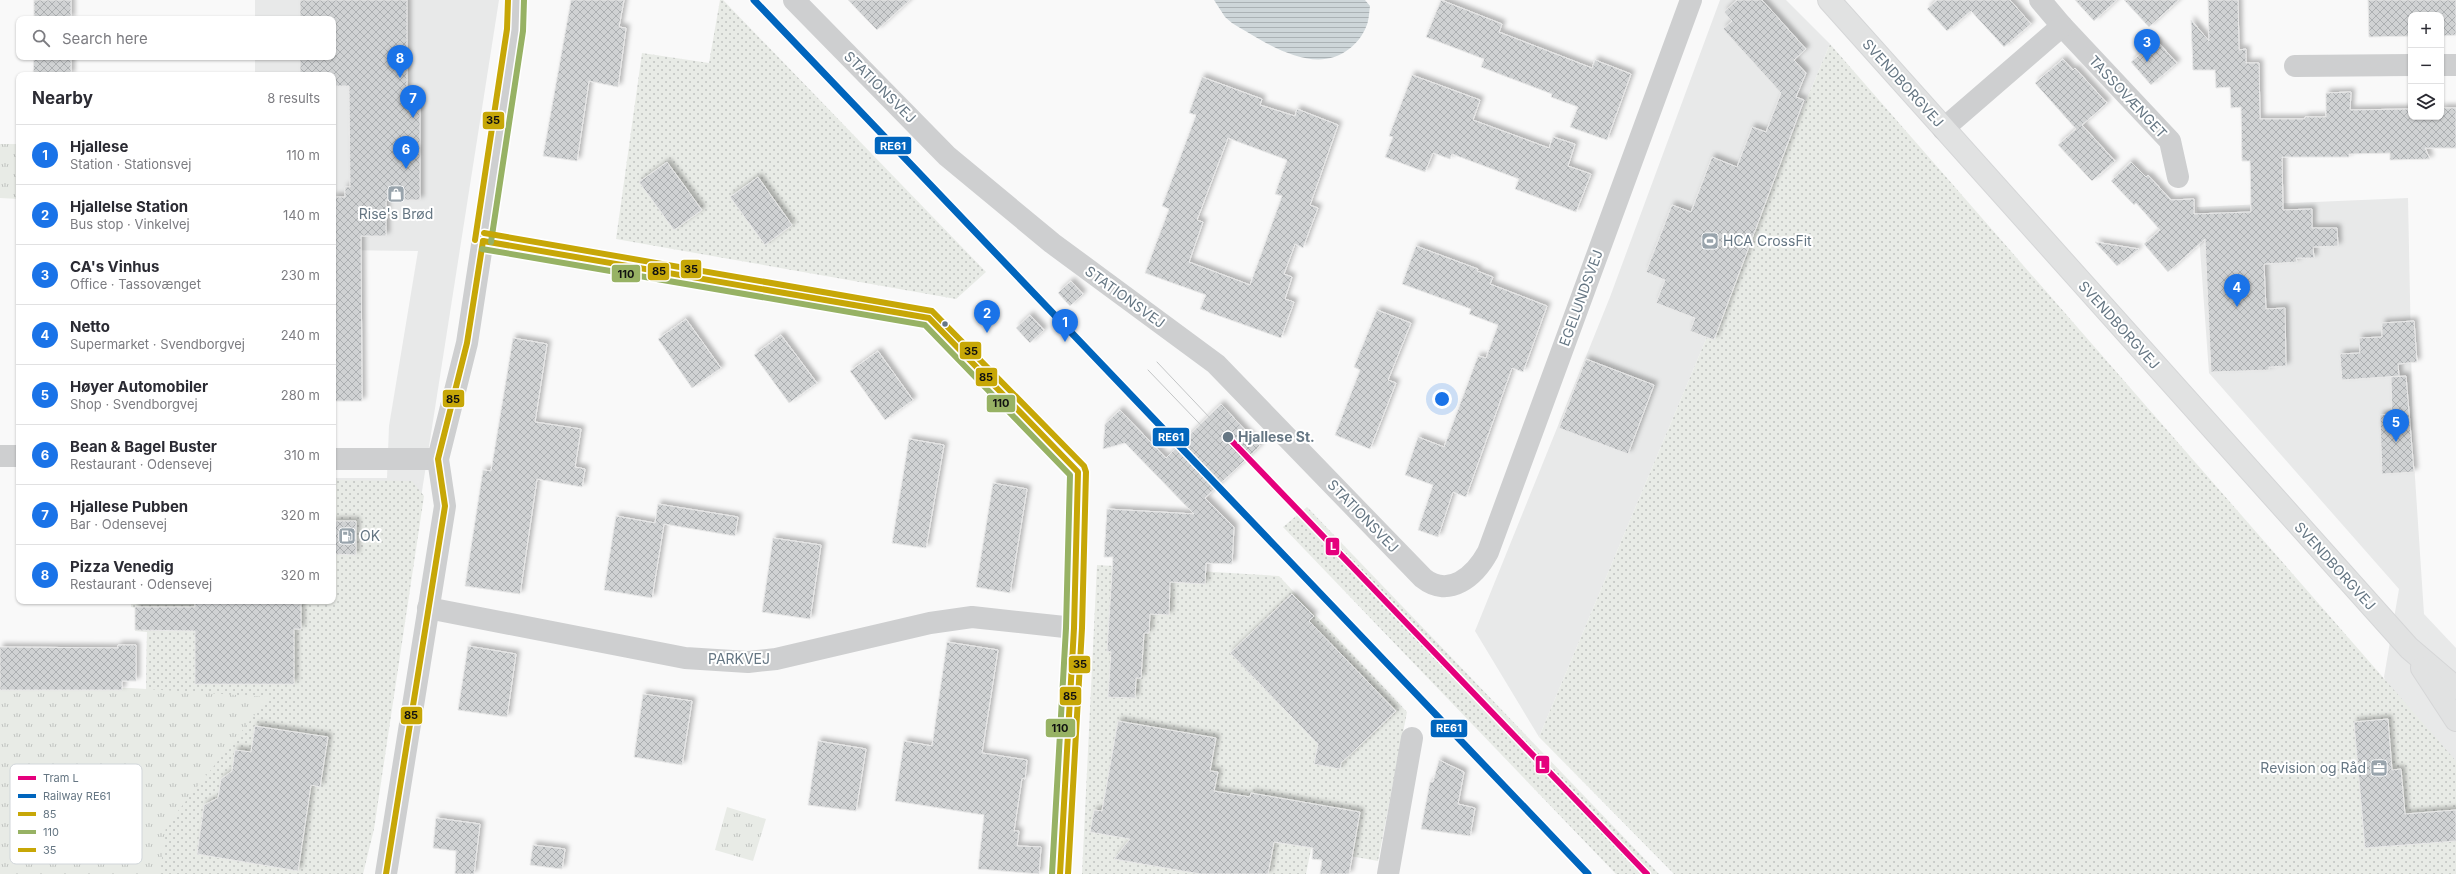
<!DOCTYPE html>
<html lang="en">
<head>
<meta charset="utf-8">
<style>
	:root { --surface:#fff; --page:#f7f7f7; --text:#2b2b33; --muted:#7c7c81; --line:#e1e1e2; --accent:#1a73e8 }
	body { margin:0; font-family:Inter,sans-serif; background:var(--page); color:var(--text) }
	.controls { position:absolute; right:12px; top:12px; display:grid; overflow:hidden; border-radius:8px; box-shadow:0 1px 3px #0004 }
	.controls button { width:36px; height:36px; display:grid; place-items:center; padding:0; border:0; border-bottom:1px solid var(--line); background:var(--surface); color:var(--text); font:20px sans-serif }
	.you { position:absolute; left:1442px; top:399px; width:14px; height:14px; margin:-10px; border:3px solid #fff; border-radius:50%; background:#1a73e8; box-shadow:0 0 0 6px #1a73e833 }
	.badge { display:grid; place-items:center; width:26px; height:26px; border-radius:50%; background:var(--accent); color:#fff; font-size:13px; font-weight:700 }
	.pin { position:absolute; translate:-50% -33px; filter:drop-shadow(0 1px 2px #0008) }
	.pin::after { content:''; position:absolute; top:21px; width:14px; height:12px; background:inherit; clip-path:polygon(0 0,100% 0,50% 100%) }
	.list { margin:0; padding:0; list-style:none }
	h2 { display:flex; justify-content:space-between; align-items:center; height:52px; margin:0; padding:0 16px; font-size:17px }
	h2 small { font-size:13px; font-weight:400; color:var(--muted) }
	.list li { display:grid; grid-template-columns:26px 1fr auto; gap:12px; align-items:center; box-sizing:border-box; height:60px; padding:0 16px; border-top:1px solid var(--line) }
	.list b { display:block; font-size:15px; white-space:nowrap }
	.list p { margin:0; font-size:13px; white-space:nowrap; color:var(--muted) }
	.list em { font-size:13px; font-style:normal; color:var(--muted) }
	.icon { flex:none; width:22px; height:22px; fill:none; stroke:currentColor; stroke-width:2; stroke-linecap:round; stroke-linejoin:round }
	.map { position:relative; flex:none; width:2456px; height:874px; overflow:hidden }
	.search { position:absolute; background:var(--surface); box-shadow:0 1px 3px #0004; left:16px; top:16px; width:320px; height:44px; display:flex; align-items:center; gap:10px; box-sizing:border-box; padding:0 14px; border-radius:8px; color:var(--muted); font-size:15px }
	.panel { position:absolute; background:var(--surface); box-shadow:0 1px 3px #0004; left:16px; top:72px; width:320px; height:532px; border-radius:8px }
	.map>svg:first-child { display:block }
</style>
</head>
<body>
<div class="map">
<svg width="2456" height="874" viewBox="0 0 2456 874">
	<defs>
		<pattern id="grass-dots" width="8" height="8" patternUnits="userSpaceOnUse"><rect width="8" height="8" fill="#e8ebe6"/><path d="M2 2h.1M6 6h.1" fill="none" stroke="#c0c3c0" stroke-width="1.8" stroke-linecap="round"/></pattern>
		<pattern id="park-tufts" width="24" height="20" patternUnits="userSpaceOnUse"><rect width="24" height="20" fill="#e8ebe6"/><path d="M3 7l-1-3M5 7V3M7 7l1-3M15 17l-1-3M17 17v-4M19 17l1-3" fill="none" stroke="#c0c3c0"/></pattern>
		<pattern id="water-rules" width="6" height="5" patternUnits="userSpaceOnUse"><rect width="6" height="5" fill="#ced6d9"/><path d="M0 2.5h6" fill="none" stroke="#abb2b5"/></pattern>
		<pattern id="building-cross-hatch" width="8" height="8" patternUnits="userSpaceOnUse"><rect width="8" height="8" fill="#d0d2d3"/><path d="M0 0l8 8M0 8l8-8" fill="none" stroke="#acafb1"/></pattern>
		<filter id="shadow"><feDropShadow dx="3.5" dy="-3.5" stdDeviation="2" flood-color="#0004"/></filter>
	</defs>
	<rect width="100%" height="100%" fill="#f9f9f9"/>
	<!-- built -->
	<g fill="#e8e9e9">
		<polygon points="255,0 499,0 362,874 227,874 146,688 147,632 135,607 131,607 131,601 333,601 333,478 387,478 389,426 418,251 333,250 333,75 255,75 255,57 333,57 333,19 255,19"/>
		<polygon points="1720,0 1786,0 1830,44 1539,737 1475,631 1610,297"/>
		<polygon points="2408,198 2413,447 2424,614 2456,648 2456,874 2384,677 2399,589 2209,373 2197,207"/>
	</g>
	<!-- grass -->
	<g fill="url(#grass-dots)">
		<polygon points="720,0 723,0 986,272 956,299 616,239 642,53 709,63"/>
		<polygon points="1830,44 2456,761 2456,874 1674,874 1539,737"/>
		<polygon points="333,480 412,481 424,496 374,829 363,874 155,874 146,700 147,632 135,631 135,608 131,607 131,601 333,601"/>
		<polygon points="1307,507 1659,874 1616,874 1283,527"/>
		<polygon points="1097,565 1279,576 1407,712 1378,861 1311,849 1306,874 1082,874"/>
	</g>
	<!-- park -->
	<g fill="url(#park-tufts)">
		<polygon points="0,144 19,144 19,199 0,198"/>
		<polygon points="0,688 131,688 269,697 166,826 160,874 0,874"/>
		<polygon points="727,807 766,819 753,861 715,850"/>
	</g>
	<!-- water -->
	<path fill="url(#water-rules)" d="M 1214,0 L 1365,0 L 1370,6 C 1369,13 1369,21 1366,27 C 1363,35 1356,44 1349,49 C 1314,77 1264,42 1232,23 L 1225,17 Z"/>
	<!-- building -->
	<g fill="url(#building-cross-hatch)" stroke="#e8e8e8" fill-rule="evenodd" filter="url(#shadow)">
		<rect x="34" y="0" width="37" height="19"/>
		<polygon points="300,0 407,0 407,93 420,93 420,200 386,200 386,236 361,236 362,401 333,401 333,197 345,197 345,187 350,187 349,86 333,86 333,75 300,75 300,57 333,57 333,19 300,19"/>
		<polygon points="571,0 624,0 619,27 626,28 618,87 589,81 577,161 543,156"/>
		<polygon points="848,0 910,0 877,30"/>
		<polygon points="1441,0 1502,24 1499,32 1592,68 1595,60 1631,74 1607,140 1570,127 1578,107 1551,97 1552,94 1481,67 1484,59 1426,37"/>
		<polygon points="1737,0 1762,0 1806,49 1794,60 1806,73 1796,97 1804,100 1714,340 1690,331 1695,318 1656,303 1665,280 1646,272 1672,205 1691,212 1712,157 1737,167 1752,127 1766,132 1781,93 1723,29 1732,21 1724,12"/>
		<polygon points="1937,0 2010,0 2031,24 2004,47 1971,11 1947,31 1927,9"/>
		<polygon points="2075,0 2117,0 2094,21"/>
		<polygon points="2124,0 2179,0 2149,27"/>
		<polygon points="2208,0 2238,0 2239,50 2246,49 2246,63 2259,63 2260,119 2305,119 2305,117 2326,117 2326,93 2351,92 2350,110 2411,109 2411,117 2441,117 2441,108 2456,108 2456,148 2425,148 2430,159 2390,160 2390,153 2349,154 2349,157 2282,157 2283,210 2312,209 2312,228 2337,228 2338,246 2313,247 2314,258 2296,258 2297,262 2264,264 2266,309 2285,308 2286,366 2269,367 2269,370 2211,372 2205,239 2168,272 2144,244 2160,230 2136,203 2134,205 2111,181 2131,162 2146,177 2148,175 2171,200 2194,199 2194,214 2251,212 2250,161 2242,161 2241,107 2231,108 2230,87 2216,88 2215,70 2193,70 2191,20 2209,41"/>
		<polygon points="2368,0 2456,0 2456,35 2441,36 2441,15 2411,15 2411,36 2369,37"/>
		<polygon points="2156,40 2177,63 2151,85 2131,62"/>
		<polygon points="34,57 71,57 71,75 33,75"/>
		<polygon points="2063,59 2073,70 2075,68 2107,103 2082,125 2115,161 2092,181 2058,145 2076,129 2035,83"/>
		<polygon points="1412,75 1480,100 1473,120 1549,148 1553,137 1575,144 1568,166 1591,174 1576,212 1515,189 1519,179 1452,154 1450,159 1433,153 1425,172 1385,157 1393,137 1389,136"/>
		<path d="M 1202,77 L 1262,99 L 1260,105 L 1295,116 L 1297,109 L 1338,125 L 1310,205 L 1318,208 L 1310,229 L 1303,248 L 1295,244 L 1284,274 L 1292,277 L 1285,299 L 1294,302 L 1281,338 L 1200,309 L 1206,295 L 1145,273 L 1169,209 L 1162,206 L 1196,115 L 1189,113 ZM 1228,138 L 1287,160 L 1275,194 L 1282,196 L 1250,285 L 1189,262 L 1203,222 L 1197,220 Z"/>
		<polygon points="667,162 702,210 674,230 639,182"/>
		<polygon points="758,177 792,225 765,245 730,197"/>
		<polygon points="2095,242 2139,249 2117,266"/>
		<polygon points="1416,246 1478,269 1477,271 1493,277 1490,284 1547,306 1523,372 1512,368 1466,497 1453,492 1438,537 1418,530 1433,485 1405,475 1418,437 1444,447 1478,356 1486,358 1498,325 1469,314 1471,309 1402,284"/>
		<polygon points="1071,281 1083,294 1070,306 1058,293"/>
		<polygon points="1377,310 1411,323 1388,380 1396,383 1370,449 1335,435 1360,370 1354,367"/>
		<polygon points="1030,315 1044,330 1030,343 1016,328"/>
		<polygon points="686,319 721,368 692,388 658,339"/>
		<polygon points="2414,321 2417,362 2398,364 2399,376 2342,380 2340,354 2360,353 2359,338 2382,337 2382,323"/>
		<polygon points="781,335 817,383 789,403 754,355"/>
		<polygon points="513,338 547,344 535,422 581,429 575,467 585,469 582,487 537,479 520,594 465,586 483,470 491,471"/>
		<polygon points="878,351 913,400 885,420 850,371"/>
		<polygon points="1586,359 1654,385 1628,454 1559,428"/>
		<polygon points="2406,376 2414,472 2382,474 2380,415 2392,414 2391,377"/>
		<polygon points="1221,404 1260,446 1205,498 1234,527 1232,564 1206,563 1205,584 1170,582 1169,615 1150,614 1149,633 1144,633 1141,678 1136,678 1135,698 1108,697 1111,652 1107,651 1113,557 1104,557 1107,509 1194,514 1125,443 1103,449 1105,424 1120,410 1166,458"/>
		<polygon points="909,439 944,445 926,548 892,543"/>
		<polygon points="993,483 1027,489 1010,593 976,587"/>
		<polygon points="658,504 738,517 735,536 664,524 652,598 604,590 616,516 655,523"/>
		<polygon points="333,521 356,521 356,555 333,554"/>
		<polygon points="773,538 821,545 810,619 762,612"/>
		<polygon points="1292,594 1314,616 1309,621 1396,711 1341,763 1340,769 1314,764 1318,744 1230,653"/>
		<polygon points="195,601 294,601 294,604 301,604 301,629 294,629 294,684 195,684 195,631 135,630 135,607 195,607"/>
		<polygon points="947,642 998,650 982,753 1027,760 1025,779 1022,778 1014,831 1019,831 1017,846 1041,847 1039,874 978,869 984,815 895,801 904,741 932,746"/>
		<polygon points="118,645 136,645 136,681 122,681 122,690 0,690 0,647 118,648"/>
		<polygon points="468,646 516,654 507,717 458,710"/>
		<polygon points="643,694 692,701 682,765 634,757"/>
		<polygon points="2388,719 2392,770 2401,769 2405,814 2456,810 2456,841 2365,848 2354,722"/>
		<polygon points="1118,721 1216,738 1210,771 1218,772 1214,791 1250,797 1251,793 1360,812 1349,874 1320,874 1322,860 1312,859 1313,848 1274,842 1268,874 1200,874 1114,859 1130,839 1090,832 1094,810 1102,811"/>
		<polygon points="255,726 328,737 320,787 311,785 298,871 197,854 204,805 218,798 221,779 232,771 235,750 251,752"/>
		<polygon points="818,741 866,749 856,811 808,805"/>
		<polygon points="1439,760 1464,772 1458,804 1475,808 1470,836 1421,829 1430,782 1433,782"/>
		<polygon points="436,818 480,824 474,874 455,874 456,851 433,848"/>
		<polygon points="533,845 565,849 562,869 530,865"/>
	</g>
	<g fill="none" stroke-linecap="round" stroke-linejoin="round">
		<defs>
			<g id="major">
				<polyline points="1829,0 2409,648 2456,688"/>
				<polyline points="2422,668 2456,720"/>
			</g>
		</defs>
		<!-- major casing -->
		<use href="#major" stroke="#d5d6d7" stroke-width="24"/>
		<!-- minor -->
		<g stroke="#cecfd0" stroke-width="22">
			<path d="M 794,0 L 947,156 L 1052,243 L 1216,364 L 1423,578 C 1449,599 1475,576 1488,552 L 1691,0"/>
			<polyline points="2040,0 2062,26 2170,141 2178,177"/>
			<polyline points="2441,65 2456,65"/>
			<polyline points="2295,66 2411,65"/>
			<polyline points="1943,129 2062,26"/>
			<polyline points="483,241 929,318 1078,472 1074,628 1060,874"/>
			<polyline points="0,456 19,456"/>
			<polyline points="333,459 438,459"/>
			<polyline points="428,608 685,658 748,662 776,659 930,623 972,617 1074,628"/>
			<polyline points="386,874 445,506 438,459 467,343 515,30 516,0"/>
			<polyline points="1388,874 1412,738"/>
		</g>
		<!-- major -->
		<use href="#major" stroke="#e1e2e2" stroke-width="22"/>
		<!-- tram -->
		<g stroke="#c3c5c6" stroke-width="1">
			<polyline points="1157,362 1228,437"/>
			<polyline points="1148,370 1220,445"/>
		</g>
		<defs>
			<g id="bus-1">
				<polyline points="483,241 929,318 1078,472 1074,628 1060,874"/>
				<polyline points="386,874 445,506 438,459 467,343 483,241"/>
			</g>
			<g id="bus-2">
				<polyline points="491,242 523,31 524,0"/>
				<polyline points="482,249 925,325 1070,475 1066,628 1052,874"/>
			</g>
			<g id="bus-3">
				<polyline points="484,233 932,311 1084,466 1086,472 1082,628 1068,874"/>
				<polyline points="475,240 507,29 508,0"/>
			</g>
		</defs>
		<!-- bus-1 casing -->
		<use href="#bus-1" stroke="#fff" stroke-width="9"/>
		<!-- bus-2 casing -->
		<use href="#bus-2" stroke="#fff" stroke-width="9"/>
		<!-- bus-3 casing -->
		<use href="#bus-3" stroke="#fff" stroke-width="9"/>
		<!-- bus-1 -->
		<use href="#bus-1" stroke="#c7a707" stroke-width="6"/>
		<!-- bus-2 -->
		<use href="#bus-2" stroke="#97b264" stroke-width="6"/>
		<!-- bus-3 -->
		<use href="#bus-3" stroke="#c7a707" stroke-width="6"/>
		<defs>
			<polyline id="rail-1" points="754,0 1588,874"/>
		</defs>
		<!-- rail-1 casing -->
		<use href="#rail-1" stroke="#fff" stroke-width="10"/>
		<!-- rail-1 -->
		<use href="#rail-1" stroke="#0065bd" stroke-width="7"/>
		<defs>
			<polyline id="tram-1" points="1228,437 1647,874"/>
		</defs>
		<!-- tram-1 casing -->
		<use href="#tram-1" stroke="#fff" stroke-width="9"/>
		<!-- tram-1 -->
		<use href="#tram-1" stroke="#e5007d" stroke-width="6"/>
	</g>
	<!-- icons -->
	<defs>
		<symbol id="shop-square" viewBox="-11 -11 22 22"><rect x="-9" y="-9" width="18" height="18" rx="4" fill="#99a4ac" stroke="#fff"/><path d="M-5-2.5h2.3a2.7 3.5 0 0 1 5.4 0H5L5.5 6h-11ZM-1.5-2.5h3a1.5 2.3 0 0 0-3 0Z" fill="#fff"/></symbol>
		<symbol id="stadium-square" viewBox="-11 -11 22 22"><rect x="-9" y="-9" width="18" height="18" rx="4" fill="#99a4ac" stroke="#fff"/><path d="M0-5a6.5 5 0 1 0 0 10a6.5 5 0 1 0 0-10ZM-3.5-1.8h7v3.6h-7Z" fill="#fff"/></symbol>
		<symbol id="fuel-square" viewBox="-11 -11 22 22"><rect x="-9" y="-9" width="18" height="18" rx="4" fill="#99a4ac" stroke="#fff"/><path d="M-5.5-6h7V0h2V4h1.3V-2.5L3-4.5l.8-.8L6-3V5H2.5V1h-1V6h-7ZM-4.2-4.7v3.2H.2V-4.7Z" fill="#fff"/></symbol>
		<symbol id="office-square" viewBox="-11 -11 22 22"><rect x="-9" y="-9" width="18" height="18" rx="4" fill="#99a4ac" stroke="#fff"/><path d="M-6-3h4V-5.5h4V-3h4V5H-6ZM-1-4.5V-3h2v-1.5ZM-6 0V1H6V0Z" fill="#fff"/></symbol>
	</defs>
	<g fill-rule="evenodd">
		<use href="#shop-square" x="386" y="184" width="20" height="20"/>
		<use href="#stadium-square" x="1700" y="231" width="20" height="20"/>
		<use href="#fuel-square" x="337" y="526" width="20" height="20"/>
		<use href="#office-square" x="2369" y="758" width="20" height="20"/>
	</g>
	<!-- markers -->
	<g fill="#657683" stroke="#fff" stroke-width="1.5">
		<circle cx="945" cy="324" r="3.5"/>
		<circle cx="1228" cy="437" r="6"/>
	</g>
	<g text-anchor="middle" stroke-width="4" stroke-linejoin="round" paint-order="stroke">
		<!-- street labels -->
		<g font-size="14" fill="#657683" stroke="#fff">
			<text transform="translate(1903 83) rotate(48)" y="5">SVENDBORGVEJ</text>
			<text transform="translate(880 87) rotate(45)" y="5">STATIONSVEJ</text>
			<text transform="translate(2128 97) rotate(47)" y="5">TASSOVÆNGET</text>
			<text transform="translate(1125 297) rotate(36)" y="5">STATIONSVEJ</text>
			<text transform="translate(1581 298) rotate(-70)" y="5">EGELUNDSVEJ</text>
			<text transform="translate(2119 325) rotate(48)" y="5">SVENDBORGVEJ</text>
			<text transform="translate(1363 516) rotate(46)" y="5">STATIONSVEJ</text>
			<text transform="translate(2335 566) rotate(48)" y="5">SVENDBORGVEJ</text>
			<text x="739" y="664">PARKVEJ</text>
		</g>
		<!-- poi labels -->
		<g font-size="14" fill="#657683" stroke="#fff" text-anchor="start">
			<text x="396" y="219" text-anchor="middle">Rise's Brød</text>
			<text x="1723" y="246">HCA CrossFit</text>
			<text x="360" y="541">OK</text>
			<text x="2366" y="773" text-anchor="end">Revision og Råd</text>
		</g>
		<!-- stop labels -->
		<g font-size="14" font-weight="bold" fill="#657683" stroke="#fff" text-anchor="start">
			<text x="1238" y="442">Hjallese St.</text>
		</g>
	</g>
	<!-- legend -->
	<rect x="10" y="764" width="132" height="100" rx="6" fill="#fff" stroke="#d1d6da" stroke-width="1"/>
	<rect x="18" y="776" width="18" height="4" fill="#e5007d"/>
	<rect x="18" y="794" width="18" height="4" fill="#0065bd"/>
	<rect x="18" y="812" width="18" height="4" fill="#c7a707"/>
	<rect x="18" y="830" width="18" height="4" fill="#97b264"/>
	<rect x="18" y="848" width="18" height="4" fill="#c7a707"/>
	<g font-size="11" fill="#657683">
		<text x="43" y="782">Tram L</text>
		<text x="43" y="800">Railway RE61</text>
		<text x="43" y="818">85</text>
		<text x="43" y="836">110</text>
		<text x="43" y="854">35</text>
	</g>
	<g stroke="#fff" stroke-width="1.5">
		<rect x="482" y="111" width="23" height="19" rx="4" fill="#c7a707"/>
		<rect x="874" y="136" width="38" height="19" rx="4" fill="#0065bd"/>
		<rect x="680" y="259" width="22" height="20" rx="4" fill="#c7a707"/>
		<rect x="647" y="262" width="23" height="19" rx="4" fill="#c7a707"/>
		<rect x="611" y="264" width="30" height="19" rx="4" fill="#97b264"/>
		<rect x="959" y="341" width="23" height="19" rx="4" fill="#c7a707"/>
		<rect x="975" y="367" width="23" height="20" rx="4" fill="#c7a707"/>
		<rect x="442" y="389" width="23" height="19" rx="4" fill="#c7a707"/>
		<rect x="986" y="394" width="30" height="19" rx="4" fill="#97b264"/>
		<rect x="1152" y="427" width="38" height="20" rx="4" fill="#0065bd"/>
		<rect x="1325" y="537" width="15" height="19" rx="4" fill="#e5007d"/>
		<rect x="1068" y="655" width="23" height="19" rx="4" fill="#c7a707"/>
		<rect x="1059" y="686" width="23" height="20" rx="4" fill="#c7a707"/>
		<rect x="400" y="706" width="23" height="19" rx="4" fill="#c7a707"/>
		<rect x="1045" y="718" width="31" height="20" rx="4" fill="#97b264"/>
		<rect x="1430" y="719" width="38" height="19" rx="4" fill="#0065bd"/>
		<rect x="1535" y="755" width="15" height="19" rx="4" fill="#e5007d"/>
	</g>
	<g font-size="11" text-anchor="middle" font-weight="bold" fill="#fff">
		<text x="893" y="150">RE61</text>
		<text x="1171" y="441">RE61</text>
		<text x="1333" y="550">L</text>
		<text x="1449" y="732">RE61</text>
		<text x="1542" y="769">L</text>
	</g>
	<g font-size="11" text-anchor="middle" font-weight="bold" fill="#111">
		<text x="493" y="124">35</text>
		<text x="691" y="273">35</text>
		<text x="659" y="275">85</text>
		<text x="626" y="278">110</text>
		<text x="971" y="355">35</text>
		<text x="986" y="381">85</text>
		<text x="453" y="403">85</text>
		<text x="1001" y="407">110</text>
		<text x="1080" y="668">35</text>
		<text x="1070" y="700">85</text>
		<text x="411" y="719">85</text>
		<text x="1060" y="732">110</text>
	</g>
</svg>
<div class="controls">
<button>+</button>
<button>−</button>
<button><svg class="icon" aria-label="layers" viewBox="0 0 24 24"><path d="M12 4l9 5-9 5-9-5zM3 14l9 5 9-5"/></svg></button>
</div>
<div class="you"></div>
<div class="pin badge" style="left:1065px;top:342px">1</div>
<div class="pin badge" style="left:987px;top:333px">2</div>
<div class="pin badge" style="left:2147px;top:62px">3</div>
<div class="pin badge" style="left:2237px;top:307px">4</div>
<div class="pin badge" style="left:2396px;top:442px">5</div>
<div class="pin badge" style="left:406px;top:169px">6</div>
<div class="pin badge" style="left:413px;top:118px">7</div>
<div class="pin badge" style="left:400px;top:78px">8</div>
<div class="search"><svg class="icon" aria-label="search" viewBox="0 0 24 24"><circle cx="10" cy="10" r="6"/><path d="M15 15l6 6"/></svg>Search here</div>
<section class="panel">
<h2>Nearby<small>8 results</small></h2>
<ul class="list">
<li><span class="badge">1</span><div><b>Hjallese</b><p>Station · Stationsvej</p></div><em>110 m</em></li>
<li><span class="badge">2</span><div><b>Hjallelse Station</b><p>Bus stop · Vinkelvej</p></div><em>140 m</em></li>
<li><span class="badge">3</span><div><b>CA's Vinhus</b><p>Office · Tassovænget</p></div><em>230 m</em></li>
<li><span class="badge">4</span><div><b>Netto</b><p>Supermarket · Svendborgvej</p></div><em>240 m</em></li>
<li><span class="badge">5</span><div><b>Høyer Automobiler</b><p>Shop · Svendborgvej</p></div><em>280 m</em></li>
<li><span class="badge">6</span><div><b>Bean &amp; Bagel Buster</b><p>Restaurant · Odensevej</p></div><em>310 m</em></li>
<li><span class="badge">7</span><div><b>Hjallese Pubben</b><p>Bar · Odensevej</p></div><em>320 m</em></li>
<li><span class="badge">8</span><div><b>Pizza Venedig</b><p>Restaurant · Odensevej</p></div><em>320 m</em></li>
</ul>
</section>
</div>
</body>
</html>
